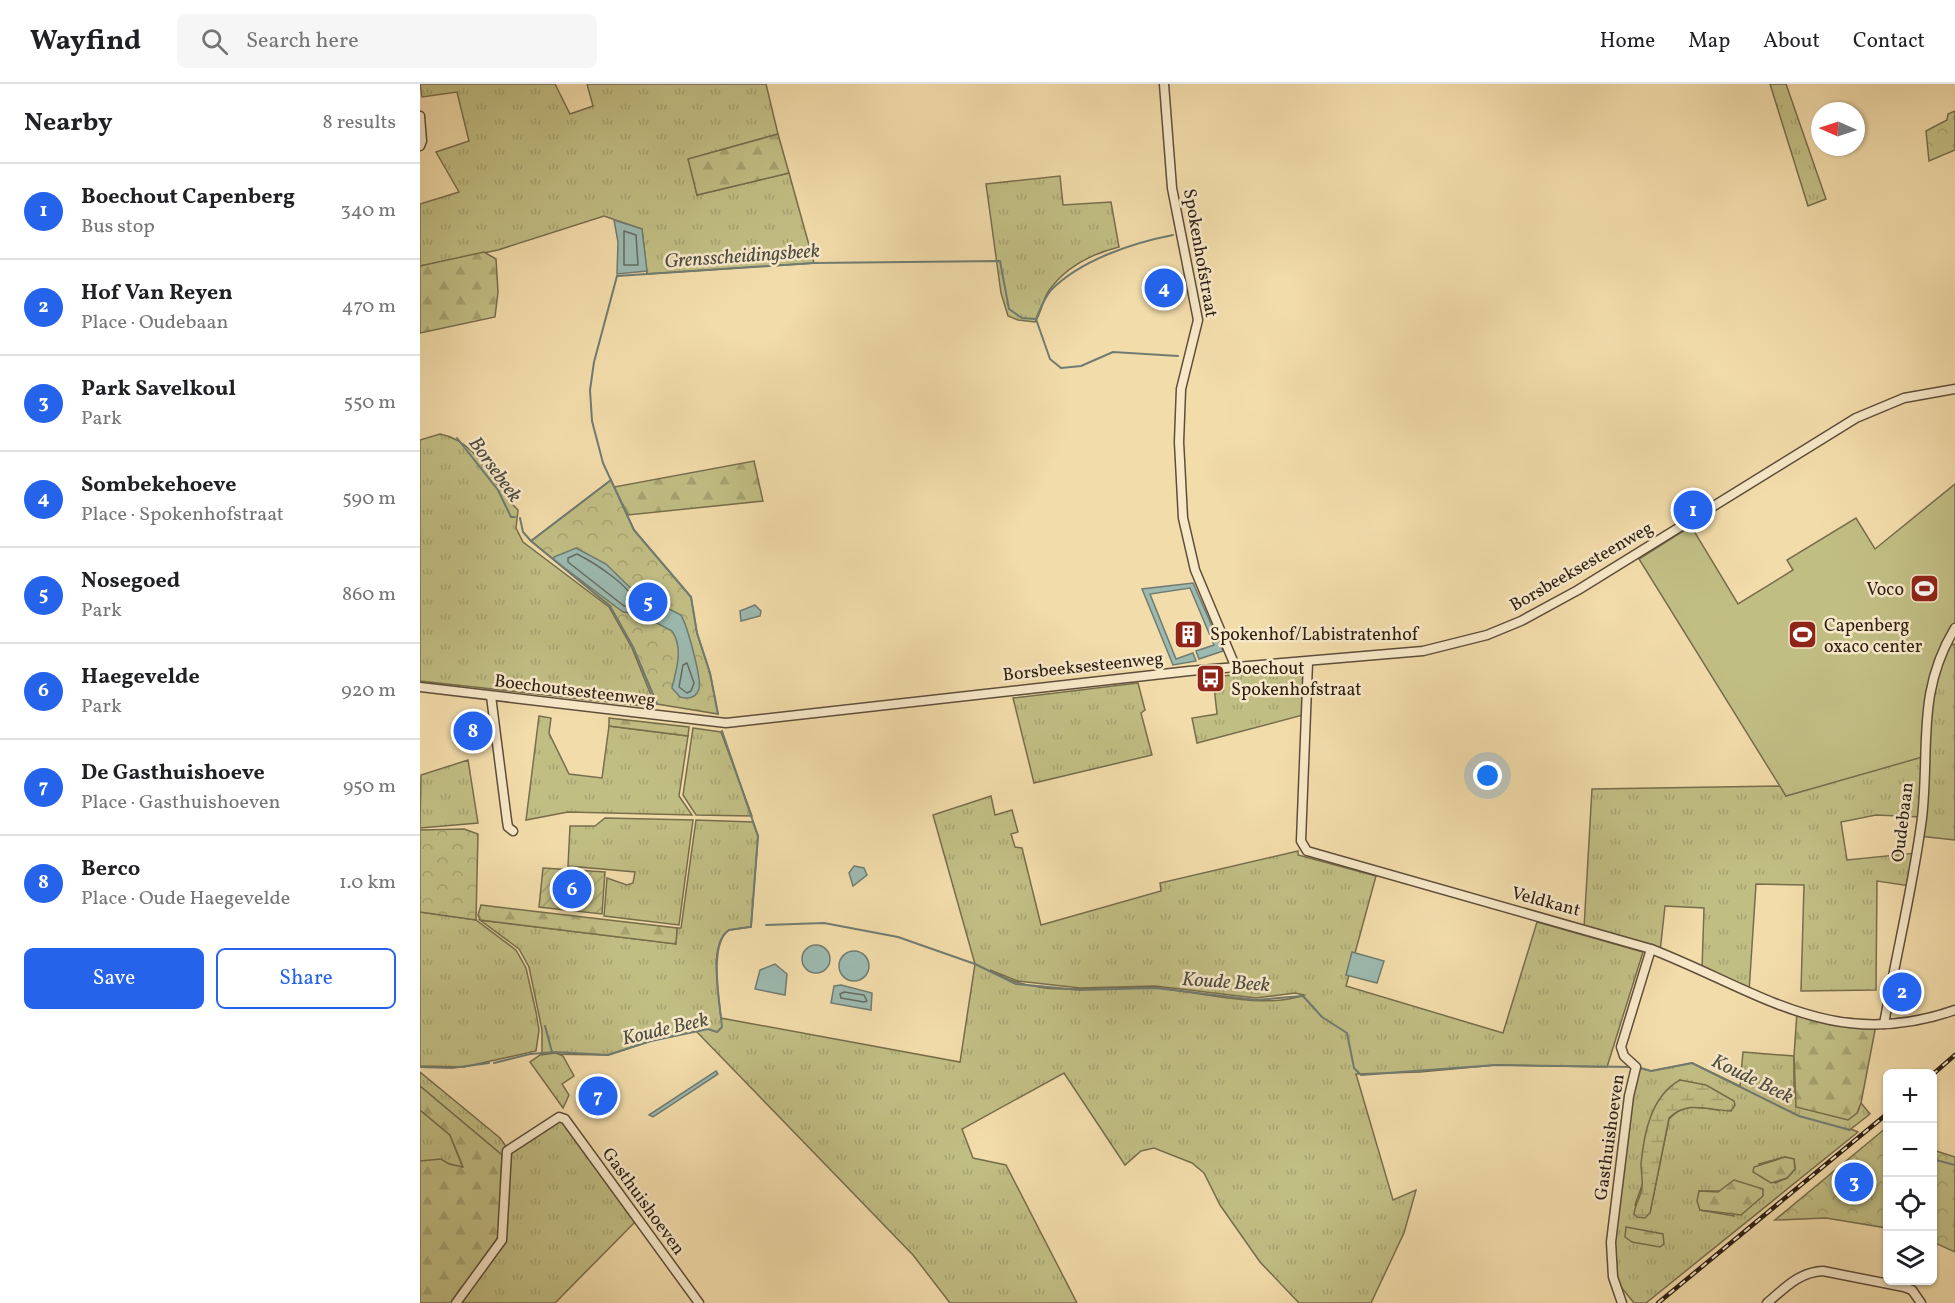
<!DOCTYPE html>
<html lang="en">
<head>
<meta charset="utf-8">
<style>
	:root { --surface:#fff; --page:#f6f6f6; --text:#202124; --muted:#757577; --line:#e0e0e0; --accent:#2563eb }
	body { margin:0; font-family:Vollkorn,serif; background:var(--page); color:var(--text) }
	.controls { position:absolute; right:18px; bottom:18px; display:grid; overflow:hidden; border-radius:9px; box-shadow:0 2px 4px #0004 }
	.controls button { width:54px; height:54px; display:grid; place-items:center; padding:0; border:0; border-bottom:2px solid var(--line); background:var(--surface); color:var(--text); font:30px sans-serif }
	.compass { position:absolute; left:1391px; top:18px; width:54px; height:54px; border-radius:50%; background:var(--surface); box-shadow:0 2px 4px #0004; rotate:273deg }
	.you { position:absolute; left:1068px; top:692px; width:21px; height:21px; margin:-15px; border:4px solid #fff; border-radius:50%; background:#1a73e8; box-shadow:0 0 0 9px #1a73e833 }
	.badge { display:grid; place-items:center; width:39px; height:39px; border-radius:50%; background:var(--accent); color:#fff; font-size:20px; font-weight:700 }
	.pin { position:absolute; translate:-50% -50%; border:3px solid #fff; box-shadow:0 2px 6px #0006 }
	.list { margin:0; padding:0; list-style:none }
	h2 { display:flex; justify-content:space-between; align-items:center; height:78px; margin:0; padding:0 24px; font-size:26px }
	h2 small { font-size:20px; font-weight:400; color:var(--muted) }
	.list li { display:grid; grid-template-columns:39px 1fr auto; gap:18px; align-items:center; box-sizing:border-box; height:96px; padding:0 24px; border-top:2px solid var(--line) }
	.list b { display:block; font-size:22px; white-space:nowrap }
	.list p { margin:0; font-size:20px; white-space:nowrap; color:var(--muted) }
	.list em { font-size:20px; font-style:normal; color:var(--muted) }
	.actions { display:flex; gap:12px; padding:18px 24px }
	.actions a { flex:1; padding:14px 0; border:2px solid var(--accent); border-radius:9px; text-align:center; font-size:21px; color:var(--accent) }
	.actions .main { background:var(--accent); color:#fff }
	.icon { flex:none; width:33px; height:33px; fill:none; stroke:currentColor; stroke-width:2; stroke-linecap:round; stroke-linejoin:round }
	.map { position:relative; flex:none; width:1535px; height:1219px; overflow:hidden }
	header { display:flex; align-items:center; gap:36px; box-sizing:border-box; height:84px; padding:0 30px; background:var(--surface); border-bottom:2px solid var(--line) }
	header strong { font-size:28px }
	nav { display:flex; gap:33px; margin-inline-start:auto; font-size:21px }
	.search { width:420px; height:54px; background:var(--page); display:flex; align-items:center; gap:15px; box-sizing:border-box; padding:0 21px; border-radius:9px; color:var(--muted); font-size:22px }
	main { display:flex }
	aside { flex:1; background:var(--surface) }
	.map>svg:first-child { display:block }
</style>
</head>
<body>
<header>
<strong>Wayfind</strong>
<div class="search"><svg class="icon" aria-label="search" viewBox="0 0 24 24"><circle cx="10" cy="10" r="6"/><path d="M15 15l6 6"/></svg>Search here</div>
<nav><a>Home</a><a>Map</a><a>About</a><a>Contact</a></nav>
</header>
<main>
<aside>
<h2>Nearby<small>8 results</small></h2>
<ul class="list">
<li><span class="badge">1</span><div><b>Boechout Capenberg</b><p>Bus stop</p></div><em>340 m</em></li>
<li><span class="badge">2</span><div><b>Hof Van Reyen</b><p>Place · Oudebaan</p></div><em>470 m</em></li>
<li><span class="badge">3</span><div><b>Park Savelkoul</b><p>Park</p></div><em>550 m</em></li>
<li><span class="badge">4</span><div><b>Sombekehoeve</b><p>Place · Spokenhofstraat</p></div><em>590 m</em></li>
<li><span class="badge">5</span><div><b>Nosegoed</b><p>Park</p></div><em>860 m</em></li>
<li><span class="badge">6</span><div><b>Haegevelde</b><p>Park</p></div><em>920 m</em></li>
<li><span class="badge">7</span><div><b>De Gasthuishoeve</b><p>Place · Gasthuishoeven</p></div><em>950 m</em></li>
<li><span class="badge">8</span><div><b>Berco</b><p>Place · Oude Haegevelde</p></div><em>1.0 km</em></li>
</ul>
<div class="actions"><a class="main">Save</a><a>Share</a></div>
</aside>
<div class="map">
<svg width="1535" height="1219" viewBox="0 0 1535 1219">
	<defs>
		<pattern id="grass-tufts" width="24" height="20" patternUnits="userSpaceOnUse" patternTransform="scale(1.5)"><rect width="24" height="20" fill="#c1be84"/><path d="M3 7l-1-3M5 7V3M7 7l1-3M15 17l-1-3M17 17v-4M19 17l1-3" fill="none" stroke="#a6a371"/></pattern>
		<pattern id="forest-firs" width="22" height="20" patternUnits="userSpaceOnUse" patternTransform="scale(1.5)"><rect width="22" height="20" fill="#c1be84"/><path d="M5 1l3.5 6h-7zM16 11l3.5 6h-7z" fill="#a6a371"/></pattern>
		<pattern id="wetland-marsh" width="20" height="14" patternUnits="userSpaceOnUse" patternTransform="scale(1.5)"><rect width="20" height="14" fill="#c1be84"/><path d="M1 5h8M5 5V1M11 12h8M15 12V8" fill="none" stroke="#a6a371"/></pattern>
		<pattern id="park-crowns" width="20" height="18" patternUnits="userSpaceOnUse" patternTransform="scale(1.5)"><rect width="20" height="18" fill="#c1be84"/><path d="M2 6a3 3 0 1 1 6 0M12 15a3 3 0 1 1 6 0" fill="none" stroke="#a6a371"/></pattern>
		<pattern id="garden-furrows" width="10" height="10" patternUnits="userSpaceOnUse" patternTransform="scale(1.5)"><rect width="10" height="10" fill="#c1be84"/><path d="M-1 1l2-2M0 10L10 0M9 11l2-2" fill="none" stroke="#a6a371"/></pattern>
	</defs>
	<rect width="100%" height="100%" fill="#f2dcaa"/>
	<filter id="stains"><feTurbulence type="fractalNoise" baseFrequency=".00333" numOctaves="4"/><feColorMatrix values="0 0 0 0 .2 0 0 0 0 .09 0 0 0 0 .02 0 0 0 .5 -.17"/></filter>
	<radialGradient id="worn" r=".72"><stop offset=".6" stop-color="#630" stop-opacity="0"/><stop offset="1" stop-color="#630" stop-opacity=".3"/></radialGradient>
	<!-- grass -->
	<g fill="url(#grass-tufts)" stroke="#776e4c" stroke-width="1.5" fill-rule="evenodd">
		<polygon points="0,0 135,0 150,30 173,22 167,0 346,0 358,50 269,75 277,111 369,89 394,179 227,190 222,145 184,132 78,166 0,182 0,120 39,108 16,68 49,57 37,8 2,13"/>
		<polygon points="1350,0 1366,0 1406,115 1388,122"/>
		<path d="M 640,92 L 643,121 L 691,118 L 699,163 C 671,170 645,183 628,208 C 622,217 622,228 615,238 L 598,236 L 588,232 L 581,209 L 566,100 Z"/>
		<path d="M 20,350 C 60,358 71,400 98,426 L 96,444 L 103,458 L 189,523 L 212,564 L 231,611 L 223,622 L 0,597 L 0,356 Z"/>
		<polygon points="1535,560 1535,756 1499,752 1501,733 1456,731 1421,738 1427,776 1496,769 1490,802 1457,797 1456,906 1381,907 1384,801 1336,800 1329,908 1282,885 1284,824 1245,822 1240,868 1164,844 1172,705 1360,702 1366,712 1507,625 1525,562"/>
		<polygon points="882,584 885,588 883,631 777,659 772,634 797,630 793,593"/>
		<polygon points="718,599 725,626 721,629 732,671 614,699 593,614"/>
		<polygon points="119,632 131,634 129,649 149,690 182,694 189,642 268,652 259,712 272,731 148,728 106,736"/>
		<polygon points="273,644 301,648 332,732 276,731 263,711"/>
		<polygon points="48,676 58,739 0,744 1,691"/>
		<path d="M 571,712 L 575,731 L 592,726 L 598,748 L 591,750 L 595,763 L 602,764 L 621,841 L 741,807 L 740,799 L 878,767 L 878,771 L 956,792 L 926,902 L 1083,949 L 1117,838 L 1223,868 L 1187,983 L 1076,981 L 1000,988 L 936,990 L 973,1116 L 996,1106 L 984,1149 L 951,1219 L 879,1219 L 840,1178 L 800,1121 L 784,1089 L 772,1079 L 734,1064 L 721,1067 L 705,1081 L 644,989 L 542,1045 L 553,1074 L 586,1081 L 657,1219 L 530,1219 L 493,1171 L 276,947 L 231,957 L 188,971 L 122,970 L 122,946 L 109,883 L 99,865 L 60,836 L 256,860 L 257,844 L 261,844 L 276,736 L 333,738 L 338,752 L 331,843 L 309,846 C 288,859 299,911 301,934 L 540,978 L 555,880 L 513,731 ZM 570,886 L 598,897 L 660,904 L 735,902 L 836,914 L 875,909 L 884,911 C 845,926 779,908 738,904 C 682,899 620,918 570,886 Z"/>
		<polygon points="185,734 273,736 259,841 184,832 187,794 207,801 213,799 215,788 148,782 150,742 175,742"/>
		<polygon points="0,828 56,836 96,866 106,884 116,928 119,946 116,967 44,983 0,982"/>
		<path d="M 1323,968 L 1374,972 L 1374,1014 L 1437,1029 L 1441,1019 L 1450,1030 L 1431,1045 L 1438,1048 L 1226,1219 L 1214,1219 L 1193,1193 L 1191,1180 L 1216,983 L 1231,987 L 1272,979 L 1320,1002 ZM 1260,996 L 1298,1026 C 1278,1023 1264,1019 1249,1035 L 1230,1129 L 1215,1121 ZM 1365,1073 L 1374,1075 L 1375,1085 L 1367,1094 L 1355,1099 L 1339,1080 ZM 1279,1107 L 1302,1107 L 1314,1132 L 1280,1126 Z"/>
		<polygon points="136,969 143,972 154,992 142,1000 149,1011 143,1024 110,978 120,971"/>
		<polygon points="0,988 80,1054 90,1068 137,1038 143,1038 215,1138 135,1219 31,1219 71,1166 82,1071 0,1002"/>
		<path d="M 0,1026 L 30,1051 L 43,1084 C 23,1079 22,1075 0,1077 Z"/>
	</g>
	<!-- forest -->
	<g fill="url(#forest-firs)" stroke="#776e4c" stroke-width="1.5">
		<polygon points="358,50 369,89 277,111 268,75"/>
		<polygon points="64,168 76,175 78,208 75,233 0,249 0,182"/>
		<polygon points="334,377 343,417 208,431 194,403"/>
		<polygon points="189,634 269,643 268,652 189,642"/>
		<polygon points="61,821 257,844 256,860 60,836 58,831"/>
		<polygon points="1377,928 1456,941 1441,1019 1437,1029 1428,1036 1376,1023 1374,972"/>
		<polygon points="0,1002 82,1071 79,1152 31,1219 0,1219 0,1077 21,1075 29,1080 43,1083 30,1051 0,1026"/>
		<polygon points="1365,1073 1374,1075 1375,1085 1367,1094 1351,1099 1333,1088 1334,1083"/>
		<polygon points="1314,1096 1343,1105 1343,1112 1321,1131 1280,1126 1277,1117 1279,1107 1298,1108"/>
		<polygon points="1206,1143 1243,1150 1244,1160 1240,1163 1212,1158 1205,1153"/>
	</g>
	<!-- wetland -->
	<path fill="url(#wetland-marsh)" stroke="#776e4c" stroke-width="1.5" d="M 1260,996 L 1286,1001 L 1314,1017 L 1315,1021 L 1311,1027 C 1288,1026 1267,1016 1249,1034 L 1230,1129 L 1225,1134 L 1217,1133 L 1214,1130 C 1215,1120 1221,1113 1222,1103 C 1223,1096 1221,1088 1221,1080 C 1224,1049 1231,1012 1260,996 Z"/>
	<!-- park -->
	<g fill="url(#park-crowns)" stroke="#776e4c" stroke-width="1.5">
		<polygon points="1535,27 1535,66 1509,77 1506,47 1527,36 1528,30"/>
		<polygon points="191,396 214,446 271,513 277,549 290,589 298,630 237,620 213,563 190,522 111,457"/>
		<polygon points="44,745 58,750 56,836 0,828 0,746"/>
		<polygon points="1467,1043 1467,1144 1406,1134 1355,1136"/>
		<polygon points="1513,1066 1535,1073 1535,1168 1513,1158"/>
	</g>
	<!-- garden -->
	<polygon fill="url(#garden-furrows)" stroke="#776e4c" stroke-width="1.5" points="123,784 185,788 182,830 119,823"/>
	<!-- pitch -->
	<polygon fill="#c1be84" stroke="#776e4c" stroke-width="1.5" points="1535,400 1535,544 1514,588 1506,672 1366,712 1219,475 1271,442 1318,520 1373,486 1367,476 1436,434 1455,465"/>
	<!-- water -->
	<g fill="#9cbab0" stroke="#707c72" stroke-width="1.5">
		<polygon points="194,136 222,145 227,187 197,190 198,158"/>
		<path d="M 156,464 L 186,480 L 229,522 L 247,524 L 261,531 C 267,541 282,595 279,605 C 276,615 268,615 260,613 L 252,604 C 256,586 264,565 252,547 L 220,530 L 203,528 L 134,476 L 134,473 Z"/>
		<polygon points="773,499 803,567 779,575 776,567 794,561 770,504 730,510 756,575 773,569 776,577 753,581 722,505"/>
		<polygon points="335,521 341,527 340,532 321,537 320,527"/>
		<polygon points="434,782 444,784 447,791 433,802 429,789"/>
		<circle cx="396" cy="875" r="14"/>
		<circle cx="434" cy="882" r="15"/>
		<polygon points="932,868 964,877 957,899 926,891"/>
		<polygon points="355,880 367,890 365,911 335,905 340,886"/>
		<polygon points="421,901 452,909 451,926 411,919 414,902"/>
		<polygon points="296,987 298,990 233,1033 229,1031"/>
	</g>
	<g fill="none" stroke-linecap="round" stroke-linejoin="round">
		<!-- shore -->
		<g stroke="#646c62" stroke-width="1.5">
			<polygon points="204,147 216,151 218,181 204,181"/>
			<path d="M 157,470 C 173,478 215,504 216,522 L 204,522 L 148,478 L 148,474 Z"/>
			<polygon points="267,579 274,599 271,607 267,609 259,603 263,581"/>
			<polygon points="424,908 444,911 447,917 444,918 421,914 420,910"/>
		</g>
		<!-- stream -->
		<g stroke="#707c72" stroke-width="2">
			<polyline points="616,235 630,275 641,284 661,282 693,268 758,272"/>
			<path d="M 616,235 C 620,226 624,214 631,206 C 661,176 712,159 753,151"/>
			<polyline points="37,354 78,406 91,433 95,433"/>
			<polyline points="100,434 103,448 111,457 191,396"/>
			<polyline points="111,457 190,522 213,563 237,620"/>
			<polyline points="298,630 290,589 277,549 271,513 214,446 183,379 172,337 170,306 174,278 197,192 394,179 580,177 589,225 602,234 616,235"/>
			<polyline points="302,647 338,752 331,843"/>
			<polyline points="346,841 404,839 478,853 555,880 596,900 660,906 736,904 836,916 883,912 902,933 927,949 934,984 941,991 1076,981 1212,983"/>
			<polyline points="125,942 132,968"/>
			<path d="M 74,979 L 110,970 L 135,968 L 188,971 L 231,957 L 288,945 L 297,948 L 302,943 C 300,920 288,860 309,846 L 329,843"/>
			<polyline points="0,983 32,984 69,979"/>
			<polyline points="1217,983 1231,987 1272,979 1379,1032 1430,1046"/>
			<polyline points="1512,1075 1535,1081"/>
		</g>
		<defs>
			<g id="minor">
				<polyline points="744,0 752,104 778,236 761,305 759,358 763,434 775,486 816,584"/>
				<polyline points="0,32 2,57 0,62"/>
				<path d="M 888,578 L 881,757 L 887,767 L 1231,865 C 1339,907 1413,969 1535,926"/>
				<polyline points="0,603 306,639 769,587 1003,567 1067,551 1101,537 1158,506 1436,334 1484,314 1535,305"/>
				<polyline points="71,612 87,737 88,743 93,747"/>
				<path d="M 1464,940 C 1476,871 1493,803 1502,734 C 1510,664 1496,608 1535,544"/>
				<polyline points="36,1219 82,1156 87,1067 139,1033 145,1035 279,1219"/>
				<polyline points="1202,1219 1193,1193 1191,1158 1209,1012 1216,983 1204,972 1201,963 1231,865"/>
				<path d="M 1347,1219 C 1365,1204 1379,1188 1403,1187 L 1484,1203 L 1492,1206 L 1501,1219"/>
			</g>
		</defs>
		<!-- minor casing -->
		<use href="#minor" stroke="#5e4e3a" stroke-width="11"/>
		<!-- minor -->
		<use href="#minor" stroke="#f7e8c8" stroke-width="8"/>
		<defs>
			<g id="rail">
				<polyline points="1512,991 1535,971"/>
				<polyline points="1238,1219 1468,1029"/>
			</g>
		</defs>
		<!-- rail casing -->
		<use href="#rail" stroke="#2d1f15" stroke-width="4.5"/>
		<!-- rail -->
		<use href="#rail" stroke="#f7e8c8" stroke-width="2" stroke-dasharray="7" stroke-linecap="butt"/>
	</g>
	<!-- icons -->
	<defs>
		<symbol id="stadium-square" viewBox="-11 -11 22 22"><rect x="-9" y="-9" width="18" height="18" rx="4" fill="#8f2418" stroke="#f7e8c8"/><path d="M0-5a6.5 5 0 1 0 0 10a6.5 5 0 1 0 0-10ZM-3.5-1.8h7v3.6h-7Z" fill="#fff"/></symbol>
		<symbol id="building-square" viewBox="-11 -11 22 22"><rect x="-9" y="-9" width="18" height="18" rx="4" fill="#8f2418" stroke="#f7e8c8"/><path d="M-4-6H4V6H1V3H-1V6H-4ZM-2.5-4.3h1.7v1.8h-1.7ZM.8-4.3h1.7v1.8H.8ZM-2.5-1h1.7V.8h-1.7ZM.8-1h1.7V.8H.8Z" fill="#fff"/></symbol>
		<symbol id="bus-square" viewBox="-11 -11 22 22"><rect x="-9" y="-9" width="18" height="18" rx="4" fill="#8f2418" stroke="#f7e8c8"/><path d="M-5-6H5V4H4V6H2V4H-2V6H-4V4H-5ZM-3.5-4V0h7V-4ZM-3.5 1.2v1.5H-2V1.2ZM2 1.2v1.5H3.5V1.2Z" fill="#fff"/></symbol>
	</defs>
	<g fill-rule="evenodd">
		<use href="#stadium-square" x="1488" y="488" width="33" height="33"/>
		<use href="#building-square" x="752" y="534" width="33" height="33"/>
		<use href="#stadium-square" x="1366" y="534" width="33" height="33"/>
		<use href="#bus-square" x="774" y="578" width="33" height="33"/>
	</g>
	<g text-anchor="middle" stroke-width="5" stroke-linejoin="round" paint-order="stroke">
		<!-- street labels -->
		<g font-size="18" fill="#2d1f15" stroke="#f7e8c8">
			<text transform="translate(781 169) rotate(80)" y="6">Spokenhofstraat</text>
			<text transform="translate(1161 482) rotate(-30)" y="6">Borsbeeksesteenweg</text>
			<text transform="translate(663 582) rotate(-6)" y="6">Borsbeeksesteenweg</text>
			<text transform="translate(155 606) rotate(7)" y="6">Boechoutsesteenweg</text>
			<text transform="translate(1482 738) rotate(-83)" y="6">Oudebaan</text>
			<text transform="translate(1126 817) rotate(15)" y="6">Veldkant</text>
			<text transform="translate(1189 1053) rotate(-82)" y="6">Gasthuishoeven</text>
			<text transform="translate(224 1117) rotate(54)" y="6">Gasthuishoeven</text>
		</g>
		<!-- poi labels -->
		<g font-size="18" fill="#2d1f15" stroke="#f7e8c8" text-anchor="start">
			<text x="1484" y="511" text-anchor="end">Voco</text>
			<text x="1404" y="547">Capenberg<tspan x="1404" dy="21">oxaco center</tspan></text>
			<text x="790" y="556">Spokenhof/Labistratenhof</text>
			<text x="811" y="590">Boechout<tspan x="811" dy="21">Spokenhofstraat</tspan></text>
		</g>
		<!-- water labels -->
		<g font-size="20" font-style="italic" fill="#4e4e44" stroke="#f7e8c8">
			<text transform="translate(322 171) rotate(-4)" y="7">Grensscheidingsbeek</text>
			<text transform="translate(76 385) rotate(54)" y="7">Borsebeek</text>
			<text transform="translate(806 897) rotate(4)" y="7">Koude Beek</text>
			<text transform="translate(245 944) rotate(-13)" y="7">Koude Beek</text>
			<text transform="translate(1333 994) rotate(26)" y="7">Koude Beek</text>
		</g>
	</g>
	<rect width="100%" height="100%" filter="url(#stains)"/>
	<rect width="100%" height="100%" fill="url(#worn)"/>
</svg>
<div class="controls">
<button>+</button>
<button>−</button>
<button><svg class="icon" aria-label="locate" viewBox="0 0 24 24"><circle cx="12" cy="12" r="6"/><path d="M12 2v4M12 18v4M2 12h4M18 12h4"/></svg></button>
<button><svg class="icon" aria-label="layers" viewBox="0 0 24 24"><path d="M12 4l9 5-9 5-9-5zM3 14l9 5 9-5"/></svg></button>
</div>
<svg class="compass" viewBox="-18 -18 36 36"><path d="M0-13l5 13h-10z" fill="#e53935"/><path d="M0 13l5-13h-10z" fill="#757577"/></svg>
<div class="you"></div>
<div class="pin badge" style="left:1273px;top:426px">1</div>
<div class="pin badge" style="left:1482px;top:908px">2</div>
<div class="pin badge" style="left:1434px;top:1098px">3</div>
<div class="pin badge" style="left:744px;top:204px">4</div>
<div class="pin badge" style="left:228px;top:518px">5</div>
<div class="pin badge" style="left:152px;top:805px">6</div>
<div class="pin badge" style="left:178px;top:1012px">7</div>
<div class="pin badge" style="left:53px;top:647px">8</div>
</div>
</main>
</body>
</html>
